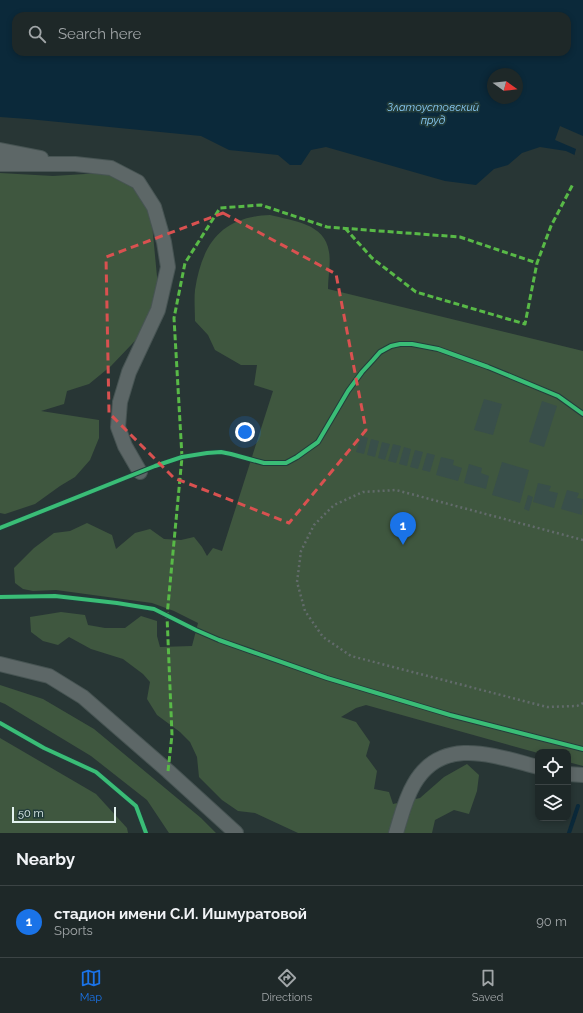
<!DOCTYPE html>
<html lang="en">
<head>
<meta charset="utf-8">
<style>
	:root { --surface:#1e2828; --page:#2b3434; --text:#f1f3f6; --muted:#a1a6a8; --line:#3c4445; --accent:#1a73e8 }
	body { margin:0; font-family:Raleway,sans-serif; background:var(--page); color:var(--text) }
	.controls { position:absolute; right:12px; bottom:12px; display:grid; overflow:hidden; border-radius:8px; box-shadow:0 2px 6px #0003 }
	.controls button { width:36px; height:36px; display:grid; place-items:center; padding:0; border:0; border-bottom:1px solid var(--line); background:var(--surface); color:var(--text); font:20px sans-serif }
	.compass { position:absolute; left:487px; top:68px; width:36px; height:36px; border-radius:50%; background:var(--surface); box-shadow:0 2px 6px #0003; rotate:105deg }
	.scale { position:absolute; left:12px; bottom:10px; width:104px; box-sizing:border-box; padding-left:4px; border:2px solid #e4f3f1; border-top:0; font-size:11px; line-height:14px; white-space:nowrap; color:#e4f3f1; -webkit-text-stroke:3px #223c3b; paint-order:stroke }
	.you { position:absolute; left:245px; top:432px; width:14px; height:14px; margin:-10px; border:3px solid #fff; border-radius:50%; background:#1a73e8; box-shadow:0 0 0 6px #1a73e833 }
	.badge { display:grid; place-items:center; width:26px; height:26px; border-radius:50%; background:var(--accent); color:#fff; font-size:13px; font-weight:700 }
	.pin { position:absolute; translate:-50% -33px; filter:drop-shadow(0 1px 2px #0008) }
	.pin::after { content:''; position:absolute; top:21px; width:14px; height:12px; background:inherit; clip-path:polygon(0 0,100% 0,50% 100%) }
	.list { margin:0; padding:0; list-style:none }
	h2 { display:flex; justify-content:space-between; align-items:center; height:52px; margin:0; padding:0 16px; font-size:17px }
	h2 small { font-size:13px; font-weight:400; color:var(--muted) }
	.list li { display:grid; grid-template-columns:26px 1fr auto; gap:12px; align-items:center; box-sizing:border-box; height:72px; padding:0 16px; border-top:1px solid var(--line) }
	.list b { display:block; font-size:15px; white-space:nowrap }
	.list p { margin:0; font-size:13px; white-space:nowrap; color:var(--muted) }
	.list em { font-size:13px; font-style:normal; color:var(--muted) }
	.icon { flex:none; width:22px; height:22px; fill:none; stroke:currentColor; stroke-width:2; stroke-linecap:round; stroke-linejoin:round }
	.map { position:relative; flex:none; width:583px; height:833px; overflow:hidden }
	.search { position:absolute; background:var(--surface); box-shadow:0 2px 6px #0003; left:12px; right:12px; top:12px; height:44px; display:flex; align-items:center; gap:10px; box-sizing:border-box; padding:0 14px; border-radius:12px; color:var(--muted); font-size:15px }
	.sheet { height:124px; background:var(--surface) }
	nav { display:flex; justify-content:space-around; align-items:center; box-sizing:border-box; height:56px; border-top:1px solid var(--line); background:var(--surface); font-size:11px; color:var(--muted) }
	nav a { display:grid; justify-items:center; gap:2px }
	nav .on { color:var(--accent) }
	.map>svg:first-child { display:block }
</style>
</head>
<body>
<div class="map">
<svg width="583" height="833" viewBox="0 0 583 833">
	<rect width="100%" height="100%" fill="#283635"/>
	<!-- green -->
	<g fill="#3f573f">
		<polygon points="133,171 150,203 158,287 151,324 111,366 89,384 67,391 64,404 41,411 99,420 99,438 90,460 75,477 60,486 35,504 5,514 0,513 0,173 53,176"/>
		<path d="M 270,215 C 293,221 325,223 329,252 C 331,263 328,277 328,289 L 583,351 L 583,766 L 568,762 L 568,752 L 538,752 L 538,753 L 366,705 L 356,708 L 341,717 L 356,722 L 370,742 L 366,756 L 377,771 L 374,789 L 389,792 L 393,804 L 420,798 L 444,777 L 467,764 L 479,775 L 477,791 L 469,814 L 454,810 L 435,820 L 432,833 L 298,833 L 255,813 L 238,811 L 222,800 L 199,777 L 197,757 L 190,742 L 180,732 L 157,715 L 147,699 L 150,682 L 143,674 L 123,659 L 91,649 L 69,637 L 58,645 L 43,641 L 31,632 L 30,617 L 61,612 L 85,615 L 88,625 L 105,628 L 125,628 L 141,616 L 157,621 L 157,636 L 160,647 L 192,646 L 198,623 L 174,611 L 152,603 L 56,590 L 33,591 L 23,589 L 15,583 L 14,568 L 34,548 L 54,533 L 70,531 L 87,523 L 112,535 L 116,549 L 135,533 L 150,529 L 164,539 L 181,540 L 194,537 L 202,547 L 207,556 L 213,548 L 222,551 L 273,391 L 254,385 L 257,365 L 241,365 L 215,350 L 208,335 L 195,321 C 195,311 194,300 195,290 C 202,244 221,217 270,215 Z"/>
		<polygon points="0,685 43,699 94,729 201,818 216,833 169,833 147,800 91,756 5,704 0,702"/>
		<polygon points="0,738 96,794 127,828 128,833 0,833"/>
	</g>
	<!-- water -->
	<path fill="#0b293a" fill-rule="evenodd" d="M 0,0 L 583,0 L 583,159 L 566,151 L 540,147 L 522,153 L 508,165 L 494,169 L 476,185 L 445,181 L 326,147 L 311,150 L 301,165 L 290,165 L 278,155 L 229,150 L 201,136 L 28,119 L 0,117 ZM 16,16 L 567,16 L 567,52 L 16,52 ZM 493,74 L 517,74 L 517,98 L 493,98 Z"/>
	<!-- pier -->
	<polygon fill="#283635" points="560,126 583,136 583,161 574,157 576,149 555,140"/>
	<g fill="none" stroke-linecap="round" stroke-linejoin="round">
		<!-- stream -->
		<polyline stroke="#0b293a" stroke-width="4" points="569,833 578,806"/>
	</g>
	<!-- building -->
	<g fill="#394f4a">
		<polygon points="484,399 502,404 493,435 474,430"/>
		<polygon points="542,401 557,406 544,447 529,442"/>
		<polygon points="361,436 368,438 364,454 356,452"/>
		<polygon points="371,439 379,441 375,457 367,455"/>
		<polygon points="382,442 390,444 385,460 378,458"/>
		<polygon points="393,444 401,446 396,463 388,461"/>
		<polygon points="404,447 411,449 407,466 399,464"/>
		<polygon points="415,450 423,452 418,469 410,467"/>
		<polygon points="427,453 435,455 430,472 422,470"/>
		<polygon points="441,457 454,460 453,465 462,468 458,481 436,475"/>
		<polygon points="502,462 529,470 520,503 492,495"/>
		<polygon points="469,464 482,468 481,473 489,476 486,489 464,483"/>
		<polygon points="538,483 551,486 549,491 558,493 554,508 533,502"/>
		<polygon points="567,490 579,493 577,498 583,499 582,515 561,509"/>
		<polygon points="528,495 533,497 529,511 524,509"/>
	</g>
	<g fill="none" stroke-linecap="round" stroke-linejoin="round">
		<defs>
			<g id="minor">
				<polyline points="0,150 41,158"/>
				<polyline points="0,164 75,164 111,168 138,182 154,207 164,242 168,267 158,310 129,372 120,402 118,427 125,446 140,472"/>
				<polyline points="0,664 49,676 83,697 168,771 236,833"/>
				<polyline points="568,774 583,775"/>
				<path d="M 396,833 C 401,817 405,799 414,784 C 442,735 495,756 538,767"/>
			</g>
		</defs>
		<!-- minor casing -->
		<use href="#minor" stroke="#475453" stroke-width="16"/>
		<!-- path -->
		<polyline stroke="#626b6b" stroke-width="2.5" stroke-dasharray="2 3" stroke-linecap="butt" points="583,540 396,490 363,492 334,505 314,525 301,551 297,582 305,611 323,637 351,656 547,707 577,706 583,703"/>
		<!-- minor -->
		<use href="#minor" stroke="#5d6767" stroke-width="14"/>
		<!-- quiet -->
		<g stroke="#58b947" stroke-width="3" stroke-dasharray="6 3" stroke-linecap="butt">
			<polyline points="345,228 372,258 416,292 525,324 537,263 551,226 573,184"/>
			<polyline points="168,771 172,735 167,616 182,457 174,318 185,263 220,208 261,205 327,227 460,237 537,263"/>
		</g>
		<defs>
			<g id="cycleway">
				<polyline points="0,528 155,466 182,457 207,453 221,452 231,454 264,463 286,463 297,457 318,442 348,391 362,372 373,360 380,352 391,346 400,344 412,344 438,349 488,367 558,396 583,414"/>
				<polyline points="0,597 55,596 117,603 154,609 196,630 219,640 327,678 450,715 583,749"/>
				<polyline points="0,723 44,748 96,772 136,806 146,833"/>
			</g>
		</defs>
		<!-- cycleway casing -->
		<use href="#cycleway" stroke="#223c3b" stroke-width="6"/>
		<!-- cycleway -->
		<use href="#cycleway" stroke="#3abd76" stroke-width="4"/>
	</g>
	<!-- marked area -->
	<path fill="none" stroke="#d95150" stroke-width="3" stroke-dasharray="8 5" stroke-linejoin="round" d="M 223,213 L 336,274 L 366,430 L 289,523 L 174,478 L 109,413 L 106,257 Z"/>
	<g text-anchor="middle" stroke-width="3.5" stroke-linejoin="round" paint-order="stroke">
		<!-- water labels -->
		<g font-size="11" font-style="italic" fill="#8accf8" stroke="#223c3b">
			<text x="433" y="111">Златоустовский<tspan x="433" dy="13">пруд</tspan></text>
		</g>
	</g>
</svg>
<div class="controls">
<button><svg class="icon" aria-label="locate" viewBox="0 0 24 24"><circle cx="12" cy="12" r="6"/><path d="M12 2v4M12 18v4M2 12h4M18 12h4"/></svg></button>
<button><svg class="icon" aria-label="layers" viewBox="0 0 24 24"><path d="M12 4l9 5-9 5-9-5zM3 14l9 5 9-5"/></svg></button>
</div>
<svg class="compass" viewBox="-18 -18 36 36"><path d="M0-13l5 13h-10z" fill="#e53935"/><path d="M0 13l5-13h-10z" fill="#a1a6a8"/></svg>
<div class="scale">50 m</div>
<div class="you"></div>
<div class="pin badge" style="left:403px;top:545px">1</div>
<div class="search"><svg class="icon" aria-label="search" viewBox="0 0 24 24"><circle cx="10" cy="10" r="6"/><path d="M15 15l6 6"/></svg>Search here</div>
</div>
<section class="sheet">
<h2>Nearby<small></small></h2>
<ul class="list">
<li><span class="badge">1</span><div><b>стадион имени С.И. Ишмуратовой</b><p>Sports</p></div><em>90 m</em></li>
</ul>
</section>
<nav>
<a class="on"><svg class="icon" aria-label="map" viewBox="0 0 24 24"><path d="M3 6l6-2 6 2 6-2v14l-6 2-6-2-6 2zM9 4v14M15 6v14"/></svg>Map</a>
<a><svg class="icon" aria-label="directions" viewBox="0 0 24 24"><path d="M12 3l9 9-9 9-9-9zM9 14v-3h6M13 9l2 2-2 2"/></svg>Directions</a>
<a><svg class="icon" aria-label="saved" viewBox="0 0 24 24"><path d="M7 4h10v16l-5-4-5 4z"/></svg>Saved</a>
</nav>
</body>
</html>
